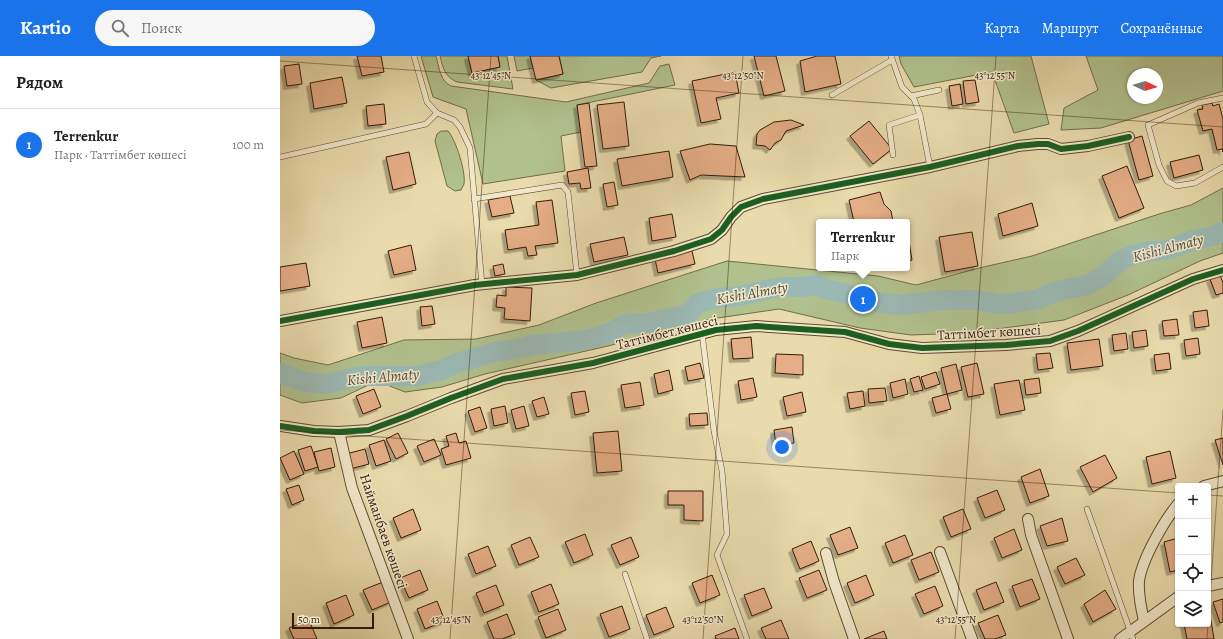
<!DOCTYPE html>
<html lang="ru">
<head>
<meta charset="utf-8">
<style>
	:root { --surface:#fff; --page:#f6f6f6; --text:#202124; --muted:#757577; --line:#e0e0e0; --accent:#1a73e8 }
	body { margin:0; font-family:Alegreya,serif; background:var(--page); color:var(--text) }
	.controls { position:absolute; right:12px; bottom:12px; display:grid; overflow:hidden; border-radius:4px; box-shadow:0 1px 3px #0004 }
	.controls button { width:36px; height:36px; display:grid; place-items:center; padding:0; border:0; border-bottom:1px solid var(--line); background:var(--surface); color:var(--text); font:20px sans-serif }
	.compass { position:absolute; left:847px; top:12px; width:36px; height:36px; border-radius:50%; background:var(--surface); box-shadow:0 1px 3px #0004; rotate:94deg }
	.scale { position:absolute; left:12px; bottom:10px; width:82px; box-sizing:border-box; padding-left:4px; border:2px solid #331b09; border-top:0; font-size:11px; line-height:14px; white-space:nowrap; color:#331b09; -webkit-text-stroke:3px #f1e8ca; paint-order:stroke }
	.you { position:absolute; left:502px; top:391px; width:14px; height:14px; margin:-10px; border:3px solid #fff; border-radius:50%; background:#1a73e8; box-shadow:0 0 0 6px #1a73e833 }
	.badge { display:grid; place-items:center; width:26px; height:26px; border-radius:50%; background:var(--accent); color:#fff; font-size:13px; font-weight:700 }
	.pin { position:absolute; translate:-50% -50%; border:2px solid #fff; box-shadow:0 1px 4px #0006 }
	.popup { position:absolute; left:536px; top:163px; width:94px; height:52px; box-sizing:border-box; display:grid; place-content:center; border-radius:4px; background:var(--surface); filter:drop-shadow(0 1px 3px #0005); font-size:13px; white-space:nowrap; color:var(--muted) }
	.popup b { font-size:15px; color:var(--text) }
	.popup::after { content:''; position:absolute; left:50%; top:100%; margin-left:-8px; border:8px solid transparent; border-top-color:var(--surface) }
	.list { margin:0; padding:0; list-style:none }
	h2 { display:flex; justify-content:space-between; align-items:center; height:52px; margin:0; padding:0 16px; font-size:17px }
	h2 small { font-size:13px; font-weight:400; color:var(--muted) }
	.list li { display:grid; grid-template-columns:26px 1fr auto; gap:12px; align-items:center; box-sizing:border-box; height:72px; padding:0 16px; border-top:1px solid var(--line) }
	.list b { display:block; font-size:15px; white-space:nowrap }
	.list p { margin:0; font-size:13px; white-space:nowrap; color:var(--muted) }
	.list em { font-size:13px; font-style:normal; color:var(--muted) }
	.icon { flex:none; width:22px; height:22px; fill:none; stroke:currentColor; stroke-width:2; stroke-linecap:round; stroke-linejoin:round }
	.map { position:relative; flex:none; width:943px; height:583px; overflow:hidden }
	header { display:flex; align-items:center; gap:24px; box-sizing:border-box; height:56px; padding:0 20px; background:var(--accent); color:#fff }
	header strong { font-size:19px }
	nav { display:flex; gap:22px; margin-inline-start:auto; font-size:14px }
	.search { width:280px; height:36px; background:var(--page); display:flex; align-items:center; gap:10px; box-sizing:border-box; padding:0 14px; border-radius:22px; color:var(--muted); font-size:15px }
	main { display:flex }
	aside { flex:1; background:var(--surface) }
	.map>svg:first-child { display:block }
</style>
</head>
<body>
<header>
<strong>Kartio</strong>
<div class="search"><svg class="icon" aria-label="search" viewBox="0 0 24 24"><circle cx="10" cy="10" r="6"/><path d="M15 15l6 6"/></svg>Поиск</div>
<nav><a>Карта</a><a>Маршрут</a><a>Сохранённые</a></nav>
</header>
<main>
<aside>
<h2>Рядом<small></small></h2>
<ul class="list">
<li><span class="badge">1</span><div><b>Terrenkur</b><p>Парк · Таттімбет көшесі</p></div><em>100 m</em></li>
</ul>
</aside>
<div class="map">
<svg width="943" height="583" viewBox="0 0 943 583">
	<defs>
		<filter id="shadow"><feDropShadow dx="-3.5" dy="3.5" stdDeviation="0" flood-color="#0004"/></filter>
	</defs>
	<rect width="100%" height="100%" fill="#e9dbad"/>
	<filter id="stains"><feTurbulence type="fractalNoise" baseFrequency=".005" numOctaves="4"/><feColorMatrix values="0 0 0 0 .2 0 0 0 0 .09 0 0 0 0 .02 0 0 0 .5 -.17"/></filter>
	<radialGradient id="worn" r=".72"><stop offset=".6" stop-color="#630" stop-opacity="0"/><stop offset="1" stop-color="#630" stop-opacity=".3"/></radialGradient>
	<!-- green -->
	<g fill="#b1c18e" stroke="#726e4c" fill-rule="evenodd">
		<path d="M 141,0 L 156,0 C 159,11 160,25 171,30 L 286,46 L 369,27 L 380,10 L 389,8 L 395,29 L 297,49 L 301,76 L 281,80 L 285,115 L 203,128 L 186,53 L 153,41 Z"/>
		<path d="M 160,0 L 188,0 L 192,17 L 220,11 L 218,0 L 227,0 L 233,33 L 177,26 C 165,21 163,12 160,0 Z"/>
		<polygon points="234,0 250,0 253,12 237,15"/>
		<polygon points="279,0 381,0 371,2 362,16 271,32 256,24 283,18"/>
		<polygon points="619,0 751,0 769,68 734,77 712,16 634,31 621,8"/>
		<path d="M 806,0 L 943,0 L 943,35 L 821,72 L 781,74 L 784,52 L 818,34 ZM 853,18 L 877,18 L 877,42 L 853,42 Z"/>
		<path d="M 161,75 L 168,75 C 176,84 186,116 184,128 C 183,130 182,132 181,134 L 175,135 L 167,130 L 155,85 L 157,78 Z"/>
		<polygon points="943,132 943,197 920,205 848,239 784,264 687,277 631,279 580,272 499,253 431,263 328,290 205,318 162,331 125,336 97,325 61,342 22,347 0,339 0,297 14,302 48,309 124,284 196,283 259,269 316,247 447,205 598,220 636,229 699,212 752,200 879,158 911,149"/>
	</g>
	<g fill="none" stroke-linecap="round" stroke-linejoin="round">
		<!-- river -->
		<polyline stroke="#9bb9b4" stroke-width="20" points="0,317 25,326 46,328 81,320 137,320 162,314 177,307 218,295 230,294 253,289 298,285 314,282 332,276 341,270 350,267 361,268 401,260 409,257 418,247 438,242 460,240 500,231 522,231 537,229 546,233 588,243 595,246 618,249 664,244 694,244 721,248 730,248 744,245 755,244 778,235 807,229 822,221 841,204 852,199 865,196 887,194 916,183 930,181 943,176"/>
	</g>
	<!-- building -->
	<g fill="#e5ae87" stroke="#331b09" filter="url(#shadow)">
		<polygon points="77,0 101,0 104,16 82,20"/>
		<polygon points="188,0 218,0 220,11 192,17"/>
		<polygon points="250,0 279,0 283,18 256,24"/>
		<polygon points="474,0 496,0 505,35 484,40"/>
		<polygon points="537,0 555,0 561,28 525,36 520,5"/>
		<polygon points="19,8 22,28 7,30 4,10"/>
		<polygon points="455,16 459,37 436,42 441,63 421,67 412,25"/>
		<polygon points="62,21 67,47 34,53 30,27"/>
		<polygon points="695,24 699,46 686,48 683,25"/>
		<polygon points="680,28 683,48 672,50 669,30"/>
		<polygon points="344,46 349,90 323,93 317,49"/>
		<polygon points="309,47 317,110 305,111 297,49"/>
		<polygon points="932,47 933,50 939,48 943,63 943,96 942,93 937,94 932,73 923,75 917,54 923,53 922,49"/>
		<polygon points="104,48 106,68 88,70 86,50"/>
		<polygon points="511,64 524,69 506,75 501,84 495,87 490,94 485,90 476,89 477,78 480,74 494,66"/>
		<polygon points="589,65 612,93 593,108 570,80"/>
		<polygon points="862,80 873,120 859,124 848,84"/>
		<polygon points="430,88 456,90 465,121 421,119 410,124 400,95"/>
		<polygon points="389,95 393,121 342,130 337,103"/>
		<polygon points="129,96 136,128 113,134 106,101"/>
		<polygon points="919,99 923,114 894,122 890,106"/>
		<polygon points="847,110 864,152 839,162 822,120"/>
		<polygon points="308,112 311,132 301,133 300,127 289,128 287,116"/>
		<polygon points="334,126 338,149 327,151 323,128"/>
		<polygon points="600,136 604,148 611,155 613,166 574,166 569,144"/>
		<polygon points="230,140 234,157 212,161 208,144"/>
		<polygon points="272,144 278,187 255,190 257,199 248,200 246,191 228,194 225,174 259,169 256,146"/>
		<polygon points="752,147 758,170 723,180 718,158"/>
		<polygon points="392,158 396,181 372,185 369,162"/>
		<polygon points="692,176 698,210 665,216 659,181"/>
		<polygon points="344,181 348,199 314,206 310,188"/>
		<polygon points="627,185 629,185 632,204 627,205"/>
		<polygon points="131,189 136,214 114,219 108,195"/>
		<polygon points="412,195 415,208 378,217 375,203"/>
		<polygon points="26,207 30,230 0,235 0,211"/>
		<polygon points="223,208 225,218 215,220 213,210"/>
		<polygon points="940,219 943,227 943,237 936,239 930,223"/>
		<polygon points="226,231 252,232 250,265 224,263 225,252 216,251 217,239 226,240"/>
		<polygon points="152,250 155,268 142,270 140,251"/>
		<polygon points="927,254 929,270 915,272 913,256"/>
		<polygon points="102,261 107,287 82,292 77,266"/>
		<polygon points="897,263 899,279 884,280 882,265"/>
		<polygon points="866,274 868,290 854,292 852,276"/>
		<polygon points="846,277 848,293 834,295 832,279"/>
		<polygon points="471,281 473,302 453,303 451,283"/>
		<polygon points="918,282 920,298 906,300 904,284"/>
		<polygon points="819,283 823,310 791,314 787,287"/>
		<polygon points="770,297 773,312 758,314 756,298"/>
		<polygon points="889,297 891,313 876,315 874,299"/>
		<polygon points="496,298 523,299 523,319 495,317"/>
		<polygon points="420,307 424,322 408,325 405,311"/>
		<polygon points="697,307 704,338 688,341 681,311"/>
		<polygon points="676,308 682,334 667,338 661,312"/>
		<polygon points="389,314 393,334 378,338 374,318"/>
		<polygon points="656,316 660,328 645,333 641,321"/>
		<polygon points="639,320 643,334 634,336 630,323"/>
		<polygon points="473,322 477,341 461,344 458,325"/>
		<polygon points="759,322 761,337 746,339 744,324"/>
		<polygon points="625,323 628,338 613,342 610,327"/>
		<polygon points="739,324 745,354 720,359 714,328"/>
		<polygon points="360,326 364,349 345,352 341,329"/>
		<polygon points="605,332 607,345 589,347 588,333"/>
		<polygon points="94,333 101,351 83,358 76,340"/>
		<polygon points="305,335 309,356 295,359 291,337"/>
		<polygon points="583,335 585,350 570,353 567,337"/>
		<polygon points="522,336 526,356 507,360 503,341"/>
		<polygon points="667,338 671,353 656,357 652,342"/>
		<polygon points="264,341 269,358 257,361 252,345"/>
		<polygon points="225,350 228,367 214,370 211,353"/>
		<polygon points="244,350 249,370 236,373 231,354"/>
		<polygon points="200,351 207,372 195,376 188,355"/>
		<polygon points="427,357 428,369 410,370 409,358"/>
		<polygon points="512,371 514,387 496,389 494,374"/>
		<polygon points="338,375 342,415 317,417 313,377"/>
		<polygon points="118,377 128,397 116,403 106,383"/>
		<polygon points="176,377 179,387 186,385 191,402 166,409 161,393 169,390 166,380"/>
		<polygon points="943,382 943,409 935,384"/>
		<polygon points="154,383 161,399 144,406 137,390"/>
		<polygon points="104,384 111,405 96,410 89,389"/>
		<polygon points="31,390 38,411 25,415 18,394"/>
		<polygon points="51,392 55,411 39,415 34,396"/>
		<polygon points="85,393 89,408 70,413 66,398"/>
		<polygon points="14,395 24,418 10,424 0,402"/>
		<polygon points="890,395 896,422 872,428 866,401"/>
		<polygon points="825,399 837,422 813,436 800,411"/>
		<polygon points="760,413 769,440 750,447 741,421"/>
		<polygon points="19,429 24,444 12,449 6,433"/>
		<polygon points="717,434 725,454 705,462 697,442"/>
		<polygon points="388,435 423,435 423,465 404,464 404,449 388,449"/>
		<polygon points="133,453 141,474 121,482 113,462"/>
		<polygon points="683,453 691,473 671,481 663,461"/>
		<polygon points="782,462 788,485 767,490 760,470"/>
		<polygon points="570,471 578,492 558,499 550,479"/>
		<polygon points="734,473 742,494 722,502 714,482"/>
		<polygon points="305,478 313,499 294,507 285,486"/>
		<polygon points="625,479 633,499 613,507 605,487"/>
		<polygon points="250,481 259,501 239,509 231,489"/>
		<polygon points="351,481 359,501 340,509 331,489"/>
		<polygon points="898,482 898,514 890,516 884,486"/>
		<polygon points="531,485 539,505 520,513 512,493"/>
		<polygon points="208,490 216,510 196,518 188,498"/>
		<polygon points="651,496 659,516 639,524 631,504"/>
		<polygon points="796,502 805,519 785,528 777,511"/>
		<polygon points="140,514 148,534 129,542 120,522"/>
		<polygon points="539,514 547,534 527,542 519,522"/>
		<polygon points="432,519 440,539 420,547 412,527"/>
		<polygon points="586,519 594,539 575,547 567,527"/>
		<polygon points="752,523 760,543 740,551 732,530"/>
		<polygon points="103,526 111,546 92,554 83,534"/>
		<polygon points="716,526 724,546 704,554 696,534"/>
		<polygon points="271,528 279,548 259,556 251,536"/>
		<polygon points="216,529 224,549 204,557 196,537"/>
		<polygon points="655,530 663,550 644,558 635,538"/>
		<polygon points="484,532 492,552 472,560 464,539"/>
		<polygon points="825,534 836,553 813,566 804,548"/>
		<polygon points="66,539 74,559 54,568 46,547"/>
		<polygon points="943,543 943,566 940,567 933,546"/>
		<polygon points="157,545 165,565 145,573 137,553"/>
		<polygon points="342,550 350,573 329,581 320,558"/>
		<polygon points="386,551 394,571 374,579 366,559"/>
		<polygon points="278,553 286,574 266,582 258,561"/>
		<polygon points="227,558 235,578 222,583 214,583 207,566"/>
		<polygon points="718,559 726,579 715,583 705,583 698,567"/>
		<polygon points="928,559 930,559 934,583 907,583 904,568 928,568"/>
		<polygon points="29,564 37,583 14,583 9,572"/>
		<polygon points="501,564 509,583 486,583 481,572"/>
		<polygon points="455,572 459,583 436,583 435,580"/>
		<polygon points="604,575 607,583 584,583"/>
	</g>
	<g fill="none" stroke-linecap="round" stroke-linejoin="round">
		<defs>
			<g id="lane">
				<polyline points="134,0 147,46 157,57 174,64 180,71 190,92 202,229"/>
				<polyline points="611,0 622,31 634,43 640,59 650,111"/>
				<polyline points="552,39 612,4"/>
				<polyline points="631,40 659,34"/>
				<polyline points="943,42 918,47 868,69 879,109 887,125 896,130 915,127 943,111"/>
				<polyline points="613,99 609,69 640,59"/>
				<polyline points="0,101 146,68 157,57"/>
				<polyline points="194,143 282,129 288,136 297,219"/>
				<polyline points="422,277 434,375 442,415 445,452 447,478 437,499 467,583"/>
				<polyline points="807,453 853,583"/>
				<polyline points="345,518 367,583"/>
			</g>
			<g id="street">
				<polyline points="0,265 195,229 297,219 394,195 431,183 442,174 451,161 461,151 483,143 650,111 738,90 758,88 768,88 781,93 808,90 849,81"/>
				<polyline points="0,370 34,375 59,376 89,374 127,360 171,342 223,323 313,307 436,274 476,270 565,276 609,288 642,292 726,289 770,285 798,275 913,223 943,214"/>
				<polyline points="59,376 72,432 128,583"/>
				<polyline points="924,430 943,425"/>
				<polyline points="748,463 751,479 788,583"/>
				<polyline points="660,496 692,583"/>
				<polyline points="546,497 554,526 574,583"/>
				<polyline points="928,530 943,527"/>
				<path d="M 864,565 C 861,552 858,538 859,525 C 862,503 884,465 898,448"/>
				<polyline points="840,583 898,541"/>
			</g>
		</defs>
		<!-- lane casing -->
		<use href="#lane" stroke="#604b32" stroke-width="6"/>
		<!-- street casing -->
		<use href="#street" stroke="#604b32" stroke-width="12"/>
		<!-- lane -->
		<use href="#lane" stroke="#f1e8ca" stroke-width="5"/>
		<!-- street -->
		<use href="#street" stroke="#f1e8ca" stroke-width="10"/>
		<defs>
			<g id="cycleway">
				<polyline points="0,265 195,229 297,219 394,195 431,183 442,174 451,161 461,151 483,143 650,111 738,90 758,88 768,88 781,93 808,90 849,81"/>
				<polyline points="0,370 34,375 59,376 89,374 127,360 171,342 223,323 313,307 436,274 476,270 565,276 609,288 642,292 726,289 770,285 798,275 913,223 943,214"/>
			</g>
		</defs>
		<!-- cycleway casing -->
		<use href="#cycleway" stroke="#f1e8ca" stroke-width="8"/>
		<!-- cycleway -->
		<use href="#cycleway" stroke="#1b5e20" stroke-width="6"/>
	</g>
	<!-- ticks -->
	<path fill="none" stroke="#331b09" stroke-width="1" stroke-opacity="0.45" d="M 0,5 L 943,71M 0,374 L 898,437M 928,439 L 943,440M 170,583 L 211,0M 423,583 L 463,0M 675,583 L 716,0M 927,583 L 943,354"/>
	<g text-anchor="middle" stroke-width="3" stroke-linejoin="round" paint-order="stroke">
		<!-- street labels -->
		<g font-size="14" fill="#331b09" stroke="#f1e8ca">
			<text transform="translate(387 276) rotate(-14)" y="5">Таттімбет көшесі</text>
			<text transform="translate(709 276) rotate(-3)" y="5">Таттімбет көшесі</text>
			<text transform="translate(104 475) rotate(71)" y="5">Найманбаев көшесі</text>
		</g>
		<!-- water labels -->
		<g font-size="15" font-style="italic" fill="#524a3c" stroke="#f1e8ca">
			<text transform="translate(888 192) rotate(-15)" y="5">Kіshі Almaty</text>
			<text transform="translate(472 237) rotate(-10)" y="5">Kіshі Almaty</text>
			<text transform="translate(103 321) rotate(-5)" y="5">Kіshі Almaty</text>
		</g>
	</g>
	<g font-size="10" text-anchor="middle" fill="#331b09" stroke="#f1e8ca" stroke-width="3" stroke-linejoin="round" paint-order="stroke">
		<text x="211" y="23">43°12'45"N</text>
		<text x="463" y="23">43°12'50"N</text>
		<text x="715" y="23">43°12'55"N</text>
		<text x="171" y="567">43°12'45"N</text>
		<text x="423" y="567">43°12'50"N</text>
		<text x="676" y="567">43°12'55"N</text>
	</g>
	<rect width="100%" height="100%" filter="url(#stains)"/>
	<rect width="100%" height="100%" fill="url(#worn)"/>
</svg>
<div class="controls">
<button>+</button>
<button>−</button>
<button><svg class="icon" aria-label="locate" viewBox="0 0 24 24"><circle cx="12" cy="12" r="6"/><path d="M12 2v4M12 18v4M2 12h4M18 12h4"/></svg></button>
<button><svg class="icon" aria-label="layers" viewBox="0 0 24 24"><path d="M12 4l9 5-9 5-9-5zM3 14l9 5 9-5"/></svg></button>
</div>
<svg class="compass" viewBox="-18 -18 36 36"><path d="M0-13l5 13h-10z" fill="#e53935"/><path d="M0 13l5-13h-10z" fill="#757577"/></svg>
<div class="scale">50 m</div>
<div class="you"></div>
<div class="pin badge" style="left:583px;top:243px">1</div>
<div class="popup"><b>Terrenkur</b>Парк</div>
</div>
</main>
</body>
</html>
